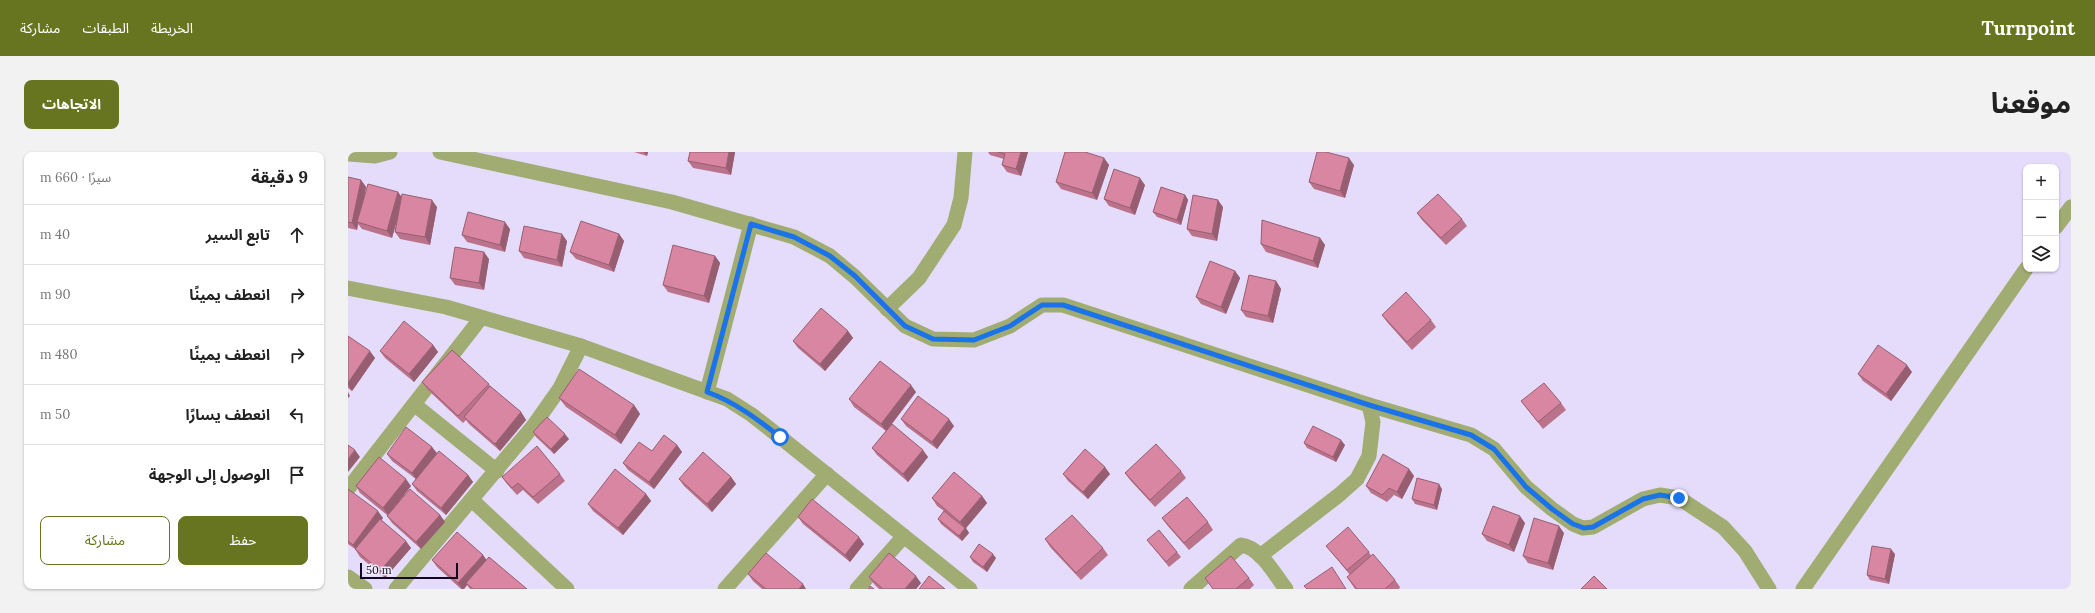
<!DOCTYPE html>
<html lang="ar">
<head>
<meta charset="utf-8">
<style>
	:root { --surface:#fff; --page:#f2f2f2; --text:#222; --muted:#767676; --line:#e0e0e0; --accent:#677420 }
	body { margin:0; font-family:Lora,"Noto Sans Arabic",serif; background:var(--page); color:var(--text); direction:rtl }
	.controls { position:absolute; right:12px; top:12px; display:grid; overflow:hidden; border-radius:8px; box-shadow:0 1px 3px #0004 }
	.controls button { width:36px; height:36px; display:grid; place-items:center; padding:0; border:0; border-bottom:1px solid var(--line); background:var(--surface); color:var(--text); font:20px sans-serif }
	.scale { position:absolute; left:12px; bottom:10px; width:98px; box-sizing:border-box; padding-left:4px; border:2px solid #120822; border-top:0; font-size:11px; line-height:14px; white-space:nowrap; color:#120822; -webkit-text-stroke:3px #f0ecfc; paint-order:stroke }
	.stop { position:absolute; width:12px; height:12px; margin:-9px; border:3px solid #1a73e8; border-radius:50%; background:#fff }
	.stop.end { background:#1a73e8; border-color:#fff; box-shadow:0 1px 4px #0008 }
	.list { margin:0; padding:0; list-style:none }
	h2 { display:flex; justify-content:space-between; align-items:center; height:52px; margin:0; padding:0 16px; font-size:17px }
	h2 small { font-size:13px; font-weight:400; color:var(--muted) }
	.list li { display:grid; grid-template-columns:26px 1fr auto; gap:12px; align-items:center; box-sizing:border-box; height:60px; padding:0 16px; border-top:1px solid var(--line) }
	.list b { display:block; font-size:15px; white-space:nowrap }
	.list em { font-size:13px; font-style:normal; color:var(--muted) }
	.actions { display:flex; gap:8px; padding:12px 16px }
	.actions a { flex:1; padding:9px 0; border:1px solid var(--accent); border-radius:8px; text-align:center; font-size:14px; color:var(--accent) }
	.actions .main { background:var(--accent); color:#fff }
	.icon { flex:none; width:22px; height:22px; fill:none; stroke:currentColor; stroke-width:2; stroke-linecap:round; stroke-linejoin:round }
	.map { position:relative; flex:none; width:1723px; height:437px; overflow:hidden; direction:ltr; border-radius:8px }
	header { display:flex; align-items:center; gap:24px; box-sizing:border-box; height:56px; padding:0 20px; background:var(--accent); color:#fff }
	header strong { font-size:19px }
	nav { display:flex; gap:22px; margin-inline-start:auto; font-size:14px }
	.intro { display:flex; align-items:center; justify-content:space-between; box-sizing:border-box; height:96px; padding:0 24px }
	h1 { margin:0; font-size:28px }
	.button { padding:10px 18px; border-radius:8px; background:var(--accent); color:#fff; font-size:14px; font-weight:700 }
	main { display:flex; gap:24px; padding:0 24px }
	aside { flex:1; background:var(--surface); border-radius:8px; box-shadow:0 1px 3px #0004 }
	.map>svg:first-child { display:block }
</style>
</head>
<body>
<header>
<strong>Turnpoint</strong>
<nav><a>الخريطة</a><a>الطبقات</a><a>مشاركة</a></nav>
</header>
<div class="intro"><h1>موقعنا</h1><a class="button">الاتجاهات</a></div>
<main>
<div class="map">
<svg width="1723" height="437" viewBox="0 0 1723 437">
	<rect width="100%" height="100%" fill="#e5dcfb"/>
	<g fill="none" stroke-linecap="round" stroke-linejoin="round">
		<!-- minor -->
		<g stroke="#a0ac71" stroke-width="15">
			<polyline points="92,0 324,50 446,85 482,104 507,125 557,174 585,187 626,188 662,174 694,153 715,153 1021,253 1025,270 1021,304 1009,327 991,343 912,404"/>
			<polyline points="0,2 27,4 42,0"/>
			<polyline points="1708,75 1723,55"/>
			<polyline points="0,136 98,155 233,194 379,247 404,263 432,285 622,437"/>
			<polyline points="539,157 571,126 606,73 613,46 617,0"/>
			<polyline points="359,240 403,72"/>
			<polyline points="67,253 149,319"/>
			<polyline points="1021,253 1123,283 1146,297 1178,335 1204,357 1225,372 1235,376 1245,375 1295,347 1312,343 1331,346 1375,375 1397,399 1421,437"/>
			<polyline points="0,337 133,166"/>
			<polyline points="125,349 219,437"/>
			<polyline points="0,425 17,437"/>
			<polyline points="48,437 186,273 212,236 233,194"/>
			<polyline points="377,437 479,322"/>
			<polyline points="509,437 556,384"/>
			<path d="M 843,437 L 893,393 C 912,395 927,423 938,437"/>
			<polyline points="1455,437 1678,117"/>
		</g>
	</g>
	<!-- wall -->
	<g fill="#ba738b">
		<polygon points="286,0 300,0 299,4"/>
		<polygon points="342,0 387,0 383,23 345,16 340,9"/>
		<polygon points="640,0 680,0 673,24 659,20 654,13 656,7 642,3"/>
		<polygon points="756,6 761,13 749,48 713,37 708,30"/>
		<polygon points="1006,13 997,46 966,37 961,30"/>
		<polygon points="0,25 13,28 18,35 16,45 50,40 53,45 89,55 82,93 52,87 47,80 49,68 44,86 14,77 10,72 9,78 0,76"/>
		<polygon points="797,33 787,63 761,54 756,47"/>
		<polygon points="837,43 840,48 833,73 809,65 805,60"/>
		<polygon points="875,55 869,89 844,84 839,77"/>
		<polygon points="1069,61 1114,67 1119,74 1098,93 1074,68"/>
		<polygon points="162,77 157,100 119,90 114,83"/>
		<polygon points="271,82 276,89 266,120 228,107 222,100"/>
		<polygon points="972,86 977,93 970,116 918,100 913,92"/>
		<polygon points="219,89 214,115 176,106 171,99"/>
		<polygon points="367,104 372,111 361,151 320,140 315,133"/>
		<polygon points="141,107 136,138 107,133 102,126"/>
		<polygon points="887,119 892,126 878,162 853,152 848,145"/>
		<polygon points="928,129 933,137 925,171 898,165 893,158"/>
		<polygon points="1034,163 1083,168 1088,175 1064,198 1039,170"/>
		<polygon points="500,179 505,186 477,219 450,196 445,189"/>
		<polygon points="0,184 27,206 4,239 0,236"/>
		<polygon points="85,193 90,200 66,230 37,206 32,199"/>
		<polygon points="1564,220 1543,249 1515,229 1510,222"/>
		<polygon points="74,230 141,232 142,234 173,260 178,268 152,299 121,272 118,268 115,271 79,237"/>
		<polygon points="568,240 544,272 580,305 560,330 529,303 524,296 538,279 506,255 501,247"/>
		<polygon points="211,246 286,253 292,262 273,292 218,255"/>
		<polygon points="1173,249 1213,251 1218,258 1195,277"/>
		<polygon points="553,267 606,274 589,297 558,274"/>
		<polygon points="185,280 221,287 206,302 188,285"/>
		<polygon points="956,291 997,293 988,310 959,296"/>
		<polygon points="329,293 334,300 306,337 280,318 275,311 304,299"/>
		<polygon points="84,295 89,301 120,323 125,330 98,363 69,339 64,332 68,327 44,309 39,302"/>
		<polygon points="1061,317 1066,324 1054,347 1046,343 1039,350 1023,341 1018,334"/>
		<polygon points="833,319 838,326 807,355 782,328 777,321"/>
		<polygon points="212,322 217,329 190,352 175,338 169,343 159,332 154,325"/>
		<polygon points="715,322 762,322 740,347 720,329"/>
		<polygon points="383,325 388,332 364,360 336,334 331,327"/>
		<polygon points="8,334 63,334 51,350 92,363 97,370 73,397 44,371 39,364 39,363 12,341"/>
		<polygon points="0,337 35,366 33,368 63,396 37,426 12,405 7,397 0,392"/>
		<polygon points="1094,337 1089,358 1067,352 1064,347"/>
		<polygon points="298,342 303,349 275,383 245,359 240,352"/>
		<polygon points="634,344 639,351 618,376 621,381 614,389 593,372 590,367 596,359 589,354 584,346"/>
		<polygon points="450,365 516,392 502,410 455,372"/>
		<polygon points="814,366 860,370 865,378 841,398 819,373"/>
		<polygon points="1177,371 1166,400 1139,389 1134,382"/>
		<polygon points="1216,381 1205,418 1180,411 1175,404"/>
		<polygon points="697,387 755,396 760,403 733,428 702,395"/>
		<polygon points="799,388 829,400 833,405 821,415"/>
		<polygon points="978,394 1021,400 1023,404 1047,428 1052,435 1051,437 1007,437 999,425 1002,423 984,401"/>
		<polygon points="1547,402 1541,432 1522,428 1519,423"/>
		<polygon points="135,403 138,408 179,437 122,437 119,433 116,437 113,437 89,415 84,408"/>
		<polygon points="622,405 648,406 639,420 625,410"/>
		<polygon points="400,422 458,437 414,437 405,429"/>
		<polygon points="521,425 573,431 568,437 531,437 526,432"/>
		<polygon points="857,426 901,426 906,433 902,437 865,437"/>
	</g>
	<!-- shaded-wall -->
	<g fill="#975e71">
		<polygon points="296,0 300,0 299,4"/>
		<polygon points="381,0 387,0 383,23 378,16"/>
		<polygon points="673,0 680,0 673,24 668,17"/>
		<polygon points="756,6 761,13 749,48 744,41"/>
		<polygon points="1001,6 1006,13 997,46 992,39"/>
		<polygon points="792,26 797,33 787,63 782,56"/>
		<polygon points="13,28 18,35 11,71 9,70 10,72 9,78 4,71"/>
		<polygon points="50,40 55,47 44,86 39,79"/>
		<polygon points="837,43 840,48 833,73 829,68"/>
		<polygon points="84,48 89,55 82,93 77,85"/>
		<polygon points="870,48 875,55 869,89 864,82"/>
		<polygon points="157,70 162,77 157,100 152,93"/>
		<polygon points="214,82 219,89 214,115 209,108"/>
		<polygon points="271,82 276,89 266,120 261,113"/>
		<polygon points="972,86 977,93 970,116 965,109"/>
		<polygon points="136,100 141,107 136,138 131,131"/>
		<polygon points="367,104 372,111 361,151 356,144"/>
		<polygon points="887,119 892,126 878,162 873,155"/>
		<polygon points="928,129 933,137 925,171 920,164"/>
		<polygon points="500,179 505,186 477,219 472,212"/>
		<polygon points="85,193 90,200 66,230 61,222"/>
		<polygon points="22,199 27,206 4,239 0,233 0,231"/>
		<polygon points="1559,213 1564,220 1543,249 1538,242"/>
		<polygon points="563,233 568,240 538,279 533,272"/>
		<polygon points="0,240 2,244 0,246"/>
		<polygon points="286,253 292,262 273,292 267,283"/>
		<polygon points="173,260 178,268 152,299 147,292"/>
		<polygon points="601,267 606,274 589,297 584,290"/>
		<polygon points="217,282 221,287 206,302 203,297"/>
		<polygon points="993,288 997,293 988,310 985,305"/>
		<polygon points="329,293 334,300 306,337 301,330"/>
		<polygon points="84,295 89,302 69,329 64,321"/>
		<polygon points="7,298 12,305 0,320 0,307"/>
		<polygon points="575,298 580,305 560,330 555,322"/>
		<polygon points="757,315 762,322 740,347 735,340"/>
		<polygon points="1061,317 1066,324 1054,347 1049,340"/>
		<polygon points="120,323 125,330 98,363 93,356"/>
		<polygon points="383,325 388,332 364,360 359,352"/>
		<polygon points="58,327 63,334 40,363 35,356"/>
		<polygon points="1091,332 1094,337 1089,358 1086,353"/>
		<polygon points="298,342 303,349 275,383 270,376"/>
		<polygon points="634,344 639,351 618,376 621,381 614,389 611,384 617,376 612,370"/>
		<polygon points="30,359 35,366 10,400 5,393"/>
		<polygon points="92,363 97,370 73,397 68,390"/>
		<polygon points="1172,364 1177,371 1166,400 1161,393"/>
		<polygon points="1211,374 1216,381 1205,418 1200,411"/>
		<polygon points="511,385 516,392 502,410 497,403"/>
		<polygon points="58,389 63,396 37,426 32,419"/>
		<polygon points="1543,397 1547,402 1541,432 1537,427"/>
		<polygon points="645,402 648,406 639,420 635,415"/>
		<polygon points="135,403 140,410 118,431 119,433 116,437 114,437 110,431"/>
		<polygon points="568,424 573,431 568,437 557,437"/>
		<polygon points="455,432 458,437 451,437"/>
	</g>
	<!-- building -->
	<g fill="#d886a2" stroke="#975e71">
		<polygon points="342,0 381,0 378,16 340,9"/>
		<polygon points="650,0 673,0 668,17 654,13 657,2"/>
		<polygon points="717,0 737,0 756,6 744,41 708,30"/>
		<polygon points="969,0 978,0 1001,6 992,39 961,30"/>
		<polygon points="766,17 792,26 782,56 756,47"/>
		<polygon points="0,25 13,28 4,71 0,70"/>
		<polygon points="20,32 50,40 39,79 9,70"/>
		<polygon points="813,35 837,43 829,68 805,60"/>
		<polygon points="54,42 84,48 77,85 47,80"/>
		<polygon points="1090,42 1114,67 1093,86 1069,61"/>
		<polygon points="845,43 870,48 864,82 839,77"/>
		<polygon points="120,60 157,70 152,93 114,83"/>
		<polygon points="914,68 972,86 965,109 913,92"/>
		<polygon points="233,69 271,82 261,113 222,100"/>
		<polygon points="176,74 214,82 209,108 171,99"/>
		<polygon points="325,93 367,104 356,144 315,133"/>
		<polygon points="107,95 136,100 131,131 102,126"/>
		<polygon points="862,109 887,119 873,155 848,145"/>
		<polygon points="901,123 928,129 920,164 893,158"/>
		<polygon points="1058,140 1083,168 1059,190 1034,163"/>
		<polygon points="473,156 500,179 472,212 445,189"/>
		<polygon points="56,169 85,193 61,222 32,199"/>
		<polygon points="0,184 22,199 0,231"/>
		<polygon points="1530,193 1559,213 1538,242 1510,222"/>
		<polygon points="104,198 141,232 110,264 74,230"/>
		<polygon points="532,209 563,233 533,272 501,247"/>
		<polygon points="231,217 286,253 267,283 211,246"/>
		<polygon points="1196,231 1213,251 1190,270 1173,249"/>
		<polygon points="142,234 173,260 147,292 116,265"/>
		<polygon points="570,244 601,267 584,290 553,267"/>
		<polygon points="199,265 217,282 203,297 185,280"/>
		<polygon points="544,272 575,298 555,322 524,296"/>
		<polygon points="965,274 993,288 985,305 956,291"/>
		<polygon points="58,275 84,295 64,321 39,302"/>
		<polygon points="316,283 329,293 301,330 275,311 291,290 304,299"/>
		<polygon points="808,292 833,319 802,348 777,321"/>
		<polygon points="0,293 7,298 0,307"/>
		<polygon points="189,294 212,322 185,345 170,331 164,336 154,325"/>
		<polygon points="737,297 757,315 735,340 715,322"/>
		<polygon points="91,299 120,323 93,356 64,332"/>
		<polygon points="355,300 383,325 359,352 331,327"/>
		<polygon points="1035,302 1061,317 1049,340 1041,336 1034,343 1018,334"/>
		<polygon points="31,305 58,327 35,356 8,334"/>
		<polygon points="267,317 298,342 270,376 240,352"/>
		<polygon points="606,320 634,344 612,370 584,346"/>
		<polygon points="1069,326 1091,332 1086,353 1064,347"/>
		<polygon points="0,337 30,359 5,393 0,389"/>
		<polygon points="62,337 92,363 68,390 39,364"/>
		<polygon points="839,345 860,370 836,391 814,366"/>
		<polygon points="464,347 511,385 497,403 450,365"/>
		<polygon points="1145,354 1172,364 1161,393 1134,382"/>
		<polygon points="596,359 617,376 611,384 590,367"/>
		<polygon points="724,363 755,396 728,421 697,387"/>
		<polygon points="1186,366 1211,374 1200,411 1175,404"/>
		<polygon points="32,367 58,389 32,419 7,397"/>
		<polygon points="1000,375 1021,400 999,418 978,394"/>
		<polygon points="811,378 829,400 818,410 799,388"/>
		<polygon points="109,380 135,403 110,431 84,408"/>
		<polygon points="631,392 645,402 635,415 622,405"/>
		<polygon points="1524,394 1543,397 1537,427 1519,423"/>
		<polygon points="418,401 455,432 451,437 418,437 400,422"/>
		<polygon points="541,401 568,424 557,437 535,437 521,425"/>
		<polygon points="1025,402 1047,428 1037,437 1009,437 999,425"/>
		<polygon points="883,404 901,426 888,437 865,437 857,426"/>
		<polygon points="141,405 179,437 125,437 118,431"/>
		<polygon points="984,415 998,437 959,437 956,434"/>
		<polygon points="581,424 597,437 571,437"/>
		<polygon points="1246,424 1259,437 1233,437"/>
		<polygon points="522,434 526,437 520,437"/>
	</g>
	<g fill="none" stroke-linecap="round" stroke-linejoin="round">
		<!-- route -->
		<path stroke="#1a73e8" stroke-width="5" d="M 432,285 C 409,267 387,250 359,240 L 403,72 L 446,85 L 482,104 L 507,124 L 557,174 L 585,187 L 626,188 L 662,174 L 694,153 L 715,153 L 1021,253 L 1123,283 L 1146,297 L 1178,335 L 1204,357 L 1225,372 L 1236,376 L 1245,375 L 1295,347 L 1312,343 L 1331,346"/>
	</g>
</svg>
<div class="controls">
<button>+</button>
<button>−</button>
<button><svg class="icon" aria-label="layers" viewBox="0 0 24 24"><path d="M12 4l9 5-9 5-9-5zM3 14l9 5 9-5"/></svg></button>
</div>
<div class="scale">50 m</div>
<div class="stop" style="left:432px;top:285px"></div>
<div class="stop end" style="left:1331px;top:346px"></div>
</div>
<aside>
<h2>9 دقيقة<small>سيرًا · 660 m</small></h2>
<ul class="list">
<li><svg class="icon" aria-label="ahead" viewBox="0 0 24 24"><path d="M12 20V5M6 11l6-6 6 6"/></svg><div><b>تابع السير</b></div><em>40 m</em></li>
<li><svg class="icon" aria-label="right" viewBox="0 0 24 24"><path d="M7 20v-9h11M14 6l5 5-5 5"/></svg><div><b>انعطف يمينًا</b></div><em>90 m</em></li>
<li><svg class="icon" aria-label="right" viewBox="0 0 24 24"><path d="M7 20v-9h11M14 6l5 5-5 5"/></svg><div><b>انعطف يمينًا</b></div><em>480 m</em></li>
<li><svg class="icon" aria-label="left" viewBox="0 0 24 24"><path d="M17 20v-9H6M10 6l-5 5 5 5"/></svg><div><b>انعطف يسارًا</b></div><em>50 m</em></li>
<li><svg class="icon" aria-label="arrive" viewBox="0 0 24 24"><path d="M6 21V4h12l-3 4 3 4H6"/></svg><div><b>الوصول إلى الوجهة</b></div></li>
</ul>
<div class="actions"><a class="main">حفظ</a><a>مشاركة</a></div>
</aside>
</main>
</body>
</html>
